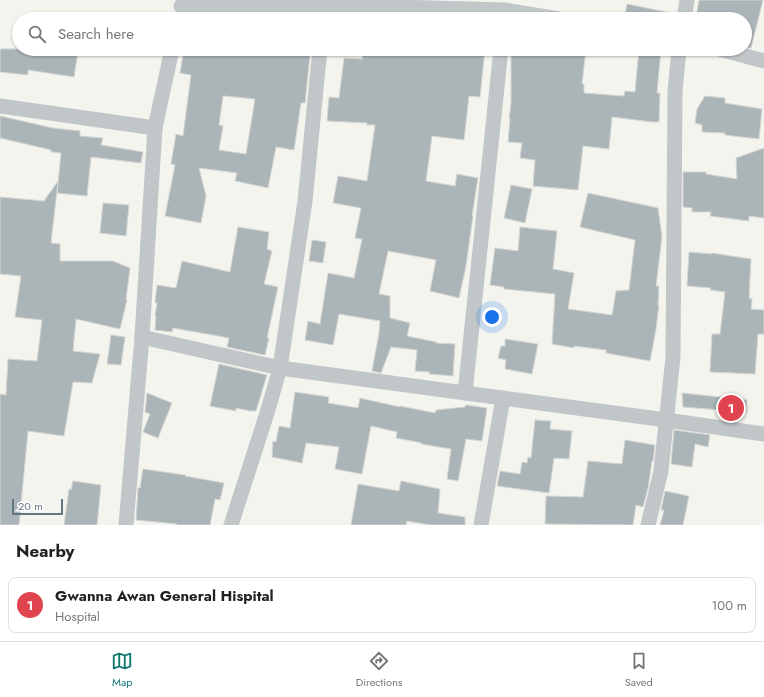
<!DOCTYPE html>
<html lang="en">
<head>
<meta charset="utf-8">
<style>
	:root { --surface:#fff; --page:#f6f6f6; --text:#222; --muted:#767676; --line:#e0e0e0; --accent:#0f766e }
	body { margin:0; font-family:Jost,sans-serif; background:var(--page); color:var(--text) }
	.scale { position:absolute; left:12px; bottom:10px; width:51px; box-sizing:border-box; padding-left:4px; border:2px solid #607683; border-top:0; font-size:11px; line-height:14px; white-space:nowrap; color:#607683; -webkit-text-stroke:3px #fff; paint-order:stroke }
	.you { position:absolute; left:492px; top:317px; width:14px; height:14px; margin:-10px; border:3px solid #fff; border-radius:50%; background:#1a73e8; box-shadow:0 0 0 6px #1a73e833 }
	.badge { display:grid; place-items:center; width:26px; height:26px; border-radius:50%; background:var(--accent); color:#fff; font-size:13px; font-weight:700 }
	.pin { position:absolute; translate:-50% -50%; border:2px solid #fff; box-shadow:0 1px 4px #0006 }
	.list { margin:0; padding:0; list-style:none }
	h2 { display:flex; justify-content:space-between; align-items:center; height:52px; margin:0; padding:0 16px; font-size:17px }
	h2 small { font-size:13px; font-weight:400; color:var(--muted) }
	.list li { display:grid; grid-template-columns:26px 1fr auto; gap:12px; align-items:center; box-sizing:border-box; height:56px; margin:0 8px 8px; padding:0 8px; border:1px solid var(--line); border-radius:8px }
	.list b { display:block; font-size:15px; white-space:nowrap }
	.list p { margin:0; font-size:13px; white-space:nowrap; color:var(--muted) }
	.list em { font-size:13px; font-style:normal; color:var(--muted) }
	.icon { flex:none; width:22px; height:22px; fill:none; stroke:currentColor; stroke-width:2; stroke-linecap:round; stroke-linejoin:round }
	.map { position:relative; flex:none; width:764px; height:525px; overflow:hidden }
	.search { position:absolute; background:var(--surface); box-shadow:0 1px 3px #0004; left:12px; right:12px; top:12px; height:44px; display:flex; align-items:center; gap:10px; box-sizing:border-box; padding:0 14px; border-radius:22px; color:var(--muted); font-size:15px }
	.sheet { height:116px; background:var(--surface) }
	nav { display:flex; justify-content:space-around; align-items:center; box-sizing:border-box; height:56px; border-top:1px solid var(--line); background:var(--surface); font-size:11px; color:var(--muted) }
	nav a { display:grid; justify-items:center; gap:2px }
	nav .on { color:var(--accent) }
	.map>svg:first-child { display:block }
</style>
</head>
<body>
<div class="map">
<svg width="764" height="525" viewBox="0 0 764 525">
	<rect width="100%" height="100%" fill="#f4f4ef"/>
	<!-- building -->
	<g fill="#abb5b8" stroke="#d5d5d2" fill-rule="evenodd">
		<polygon points="699,0 763,0 751,48 745,47 745,19 709,19 696,17"/>
		<polygon points="627,4 671,13 670,19 624,19"/>
		<polygon points="0,49 58,49 78,51 74,77 28,70 28,75 0,72"/>
		<path d="M 184,49 L 304,49 L 303,54 L 310,55 L 305,103 L 301,103 L 294,150 L 276,147 L 268,188 L 235,181 L 237,173 L 199,168 L 206,196 L 201,223 L 165,216 L 175,165 L 171,164 L 176,134 L 183,136 L 191,75 L 180,73 ZM 223,96 L 224,96 L 255,99 L 246,154 L 219,150 L 223,126 L 219,125 Z"/>
		<polygon points="363,49 485,49 480,97 469,96 464,140 432,136 426,181 455,186 457,174 478,178 472,216 473,216 466,266 459,298 430,291 436,260 388,251 379,294 390,296 390,318 410,323 407,336 436,342 436,343 455,344 453,376 429,374 430,372 415,371 417,350 391,347 381,373 372,371 379,333 380,321 339,314 333,345 305,340 308,321 320,324 328,273 354,278 362,239 355,238 361,208 333,203 338,176 367,181 375,125 367,125 367,123 327,121 329,97 339,98 344,58 362,59"/>
		<polygon points="511,49 586,49 582,84 584,84 584,93 624,96 625,91 635,92 639,49 661,49 657,93 660,93 659,122 652,122 612,117 609,149 583,146 578,190 533,186 535,160 520,158 522,143 508,142 510,118 509,118 511,103"/>
		<polygon points="705,96 725,98 725,103 762,109 759,139 725,135 725,133 702,132 702,125 695,123 697,109"/>
		<polygon points="0,116 53,128 80,131 80,136 103,138 101,145 143,152 141,163 91,157 87,196 57,193 61,153 51,152 51,150 0,138"/>
		<polygon points="764,148 764,218 749,216 749,221 710,216 711,212 692,212 692,208 683,207 683,172 706,172 706,174 737,179 736,158"/>
		<polygon points="58,181 51,243 60,244 60,261 113,261 130,268 126,299 127,300 120,329 76,319 73,351 100,354 92,383 73,382 64,436 28,431 19,525 0,525 0,394 6,395 8,359 37,361 42,320 15,317 21,276 0,274 0,197 44,201"/>
		<polygon points="511,185 532,189 525,223 504,218"/>
		<polygon points="588,193 658,208 662,237 656,286 659,286 658,305 659,305 656,329 650,361 606,353 606,350 574,346 574,348 552,344 555,294 504,289 504,287 490,285 495,248 518,251 520,227 557,231 553,269 574,273 568,309 612,315 616,291 629,290 635,240 580,227"/>
		<polygon points="103,203 129,205 126,236 100,233"/>
		<polygon points="238,227 269,232 267,249 272,251 264,284 278,287 267,338 269,338 265,355 227,347 229,338 173,328 172,332 155,330 156,316 155,316 157,303 155,303 157,285 176,288 182,261 230,272"/>
		<polygon points="312,240 326,242 323,263 309,261"/>
		<polygon points="689,252 712,254 712,253 751,259 749,298 752,299 751,309 764,310 764,334 758,334 755,374 710,372 712,334 720,334 725,292 710,290 711,288 687,286"/>
		<polygon points="111,335 125,337 121,365 107,364"/>
		<polygon points="505,339 538,344 532,374 505,369 506,360 498,358 501,346 505,346"/>
		<polygon points="219,364 267,375 256,411 250,411 236,408 236,411 210,406"/>
		<polygon points="295,392 329,397 328,403 358,408 360,398 400,407 400,406 435,413 436,410 465,407 466,405 487,408 482,441 466,439 458,481 447,479 451,449 421,444 422,443 396,438 397,432 371,426 362,474 335,469 339,447 306,443 302,463 272,457 273,441 276,442 279,426 290,428"/>
		<polygon points="147,393 172,403 158,438 143,432 150,414 145,412"/>
		<polygon points="682,393 747,400 746,412 683,407"/>
		<polygon points="535,420 551,421 550,429 572,431 569,459 554,458 549,493 497,486 500,471 520,474 522,462 527,463 528,457 531,458"/>
		<polygon points="674,430 710,435 708,447 695,444 692,467 671,464"/>
		<polygon points="625,440 655,445 653,461 652,461 648,488 643,507 636,505 633,525 545,524 546,496 583,497 588,461 622,464"/>
		<polygon points="143,469 185,475 185,476 224,483 220,500 215,499 210,525 176,525 177,524 136,520 138,488 140,488"/>
		<polygon points="73,481 101,485 97,525 64,525 69,489 71,490"/>
		<polygon points="401,481 440,489 438,513 465,517 465,525 430,525 407,521 406,525 351,525 358,484 399,491"/>
		<polygon points="665,491 689,496 683,525 660,525 664,510 661,510"/>
	</g>
	<g fill="none" stroke-linecap="round" stroke-linejoin="round">
		<!-- street -->
		<g stroke="#c1c6c8" stroke-width="15">
			<polyline points="181,6 325,5 505,10 559,19"/>
			<polyline points="323,19 325,0"/>
			<polyline points="684,19 687,0"/>
			<polyline points="719,49 764,61"/>
			<polyline points="0,106 155,128"/>
			<polyline points="142,337 280,368 666,420 764,434"/>
			<polyline points="465,393 501,49"/>
			<polyline points="126,525 142,337 155,128 172,49"/>
			<polyline points="231,525 267,413 280,368 305,201 320,49"/>
			<polyline points="481,525 503,398"/>
			<polyline points="648,525 661,471 673,357 675,92 679,49"/>
		</g>
	</g>
</svg>
<div class="scale">20 m</div>
<div class="you"></div>
<div class="pin badge" style="left:731px;top:408px;background:#e0444e">1</div>
<div class="search"><svg class="icon" aria-label="search" viewBox="0 0 24 24"><circle cx="10" cy="10" r="6"/><path d="M15 15l6 6"/></svg>Search here</div>
</div>
<section class="sheet">
<h2>Nearby<small></small></h2>
<ul class="list">
<li><span class="badge" style="background:#e0444e">1</span><div><b>Gwanna Awan General Hispital</b><p>Hospital</p></div><em>100 m</em></li>
</ul>
</section>
<nav>
<a class="on"><svg class="icon" aria-label="map" viewBox="0 0 24 24"><path d="M3 6l6-2 6 2 6-2v14l-6 2-6-2-6 2zM9 4v14M15 6v14"/></svg>Map</a>
<a><svg class="icon" aria-label="directions" viewBox="0 0 24 24"><path d="M12 3l9 9-9 9-9-9zM9 14v-3h6M13 9l2 2-2 2"/></svg>Directions</a>
<a><svg class="icon" aria-label="saved" viewBox="0 0 24 24"><path d="M7 4h10v16l-5-4-5 4z"/></svg>Saved</a>
</nav>
</body>
</html>
